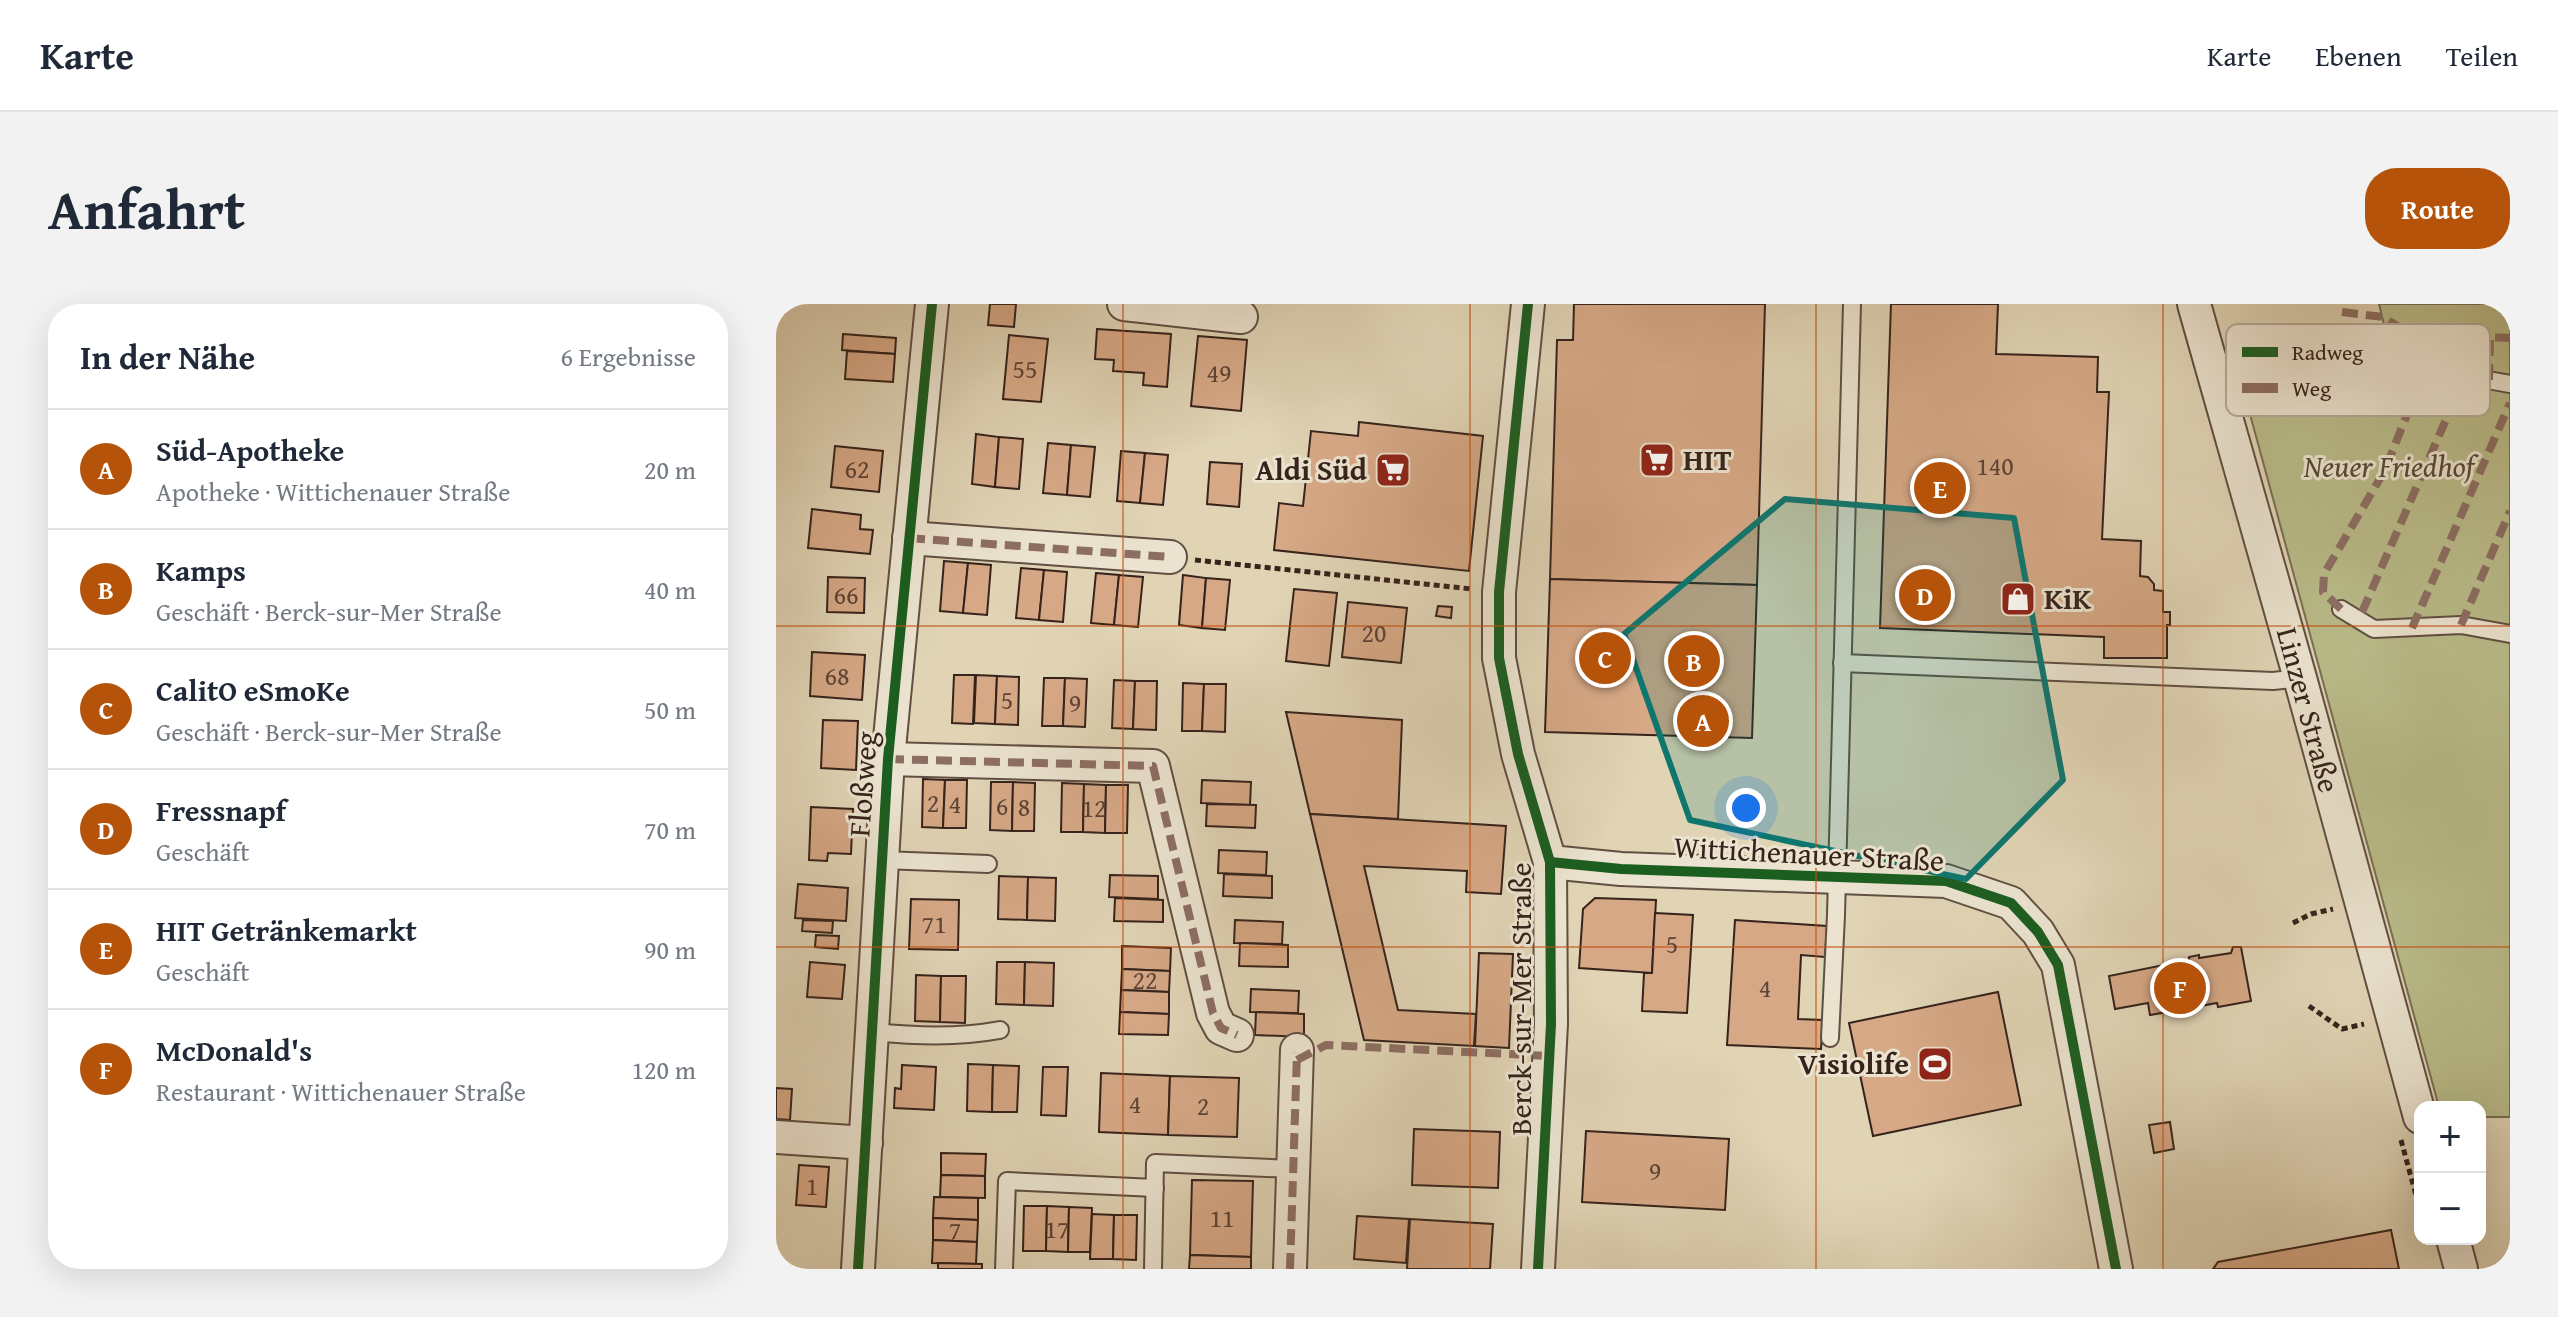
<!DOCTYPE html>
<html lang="de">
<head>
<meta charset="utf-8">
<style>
	:root { --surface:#fff; --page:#f2f2f3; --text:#1f2937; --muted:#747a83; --line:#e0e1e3; --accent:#b45309 }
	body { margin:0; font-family:"Gentium Book Plus",serif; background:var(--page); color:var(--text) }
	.controls { position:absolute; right:24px; bottom:24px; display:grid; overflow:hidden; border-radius:16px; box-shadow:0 8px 32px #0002 }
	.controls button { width:72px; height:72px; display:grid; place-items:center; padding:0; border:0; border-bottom:2px solid var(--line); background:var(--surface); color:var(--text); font:40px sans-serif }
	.you { position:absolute; left:970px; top:504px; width:28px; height:28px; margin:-20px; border:6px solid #fff; border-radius:50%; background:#1a73e8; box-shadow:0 0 0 12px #1a73e833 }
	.badge { display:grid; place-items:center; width:52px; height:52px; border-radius:50%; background:var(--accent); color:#fff; font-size:26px; font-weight:700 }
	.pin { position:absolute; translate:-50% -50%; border:4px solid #fff; box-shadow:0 2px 8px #0006 }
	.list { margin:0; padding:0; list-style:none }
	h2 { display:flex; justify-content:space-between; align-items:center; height:104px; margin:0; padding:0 32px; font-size:34px }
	h2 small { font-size:26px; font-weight:400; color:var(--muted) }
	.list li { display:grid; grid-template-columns:52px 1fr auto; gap:24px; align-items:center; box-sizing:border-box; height:120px; padding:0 32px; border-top:2px solid var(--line) }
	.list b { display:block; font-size:30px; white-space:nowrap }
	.list p { margin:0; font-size:26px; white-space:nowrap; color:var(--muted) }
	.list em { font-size:26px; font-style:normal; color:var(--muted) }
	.map { position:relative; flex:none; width:1734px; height:965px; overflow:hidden; border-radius:32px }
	header { display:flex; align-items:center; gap:48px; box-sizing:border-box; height:112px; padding:0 40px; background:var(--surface); border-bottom:2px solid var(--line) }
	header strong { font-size:38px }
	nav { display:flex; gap:44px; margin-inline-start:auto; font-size:28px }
	.intro { display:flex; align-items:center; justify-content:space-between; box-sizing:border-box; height:192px; padding:0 48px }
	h1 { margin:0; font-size:56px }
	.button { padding:20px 36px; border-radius:32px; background:var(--accent); color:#fff; font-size:28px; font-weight:700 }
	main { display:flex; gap:48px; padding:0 48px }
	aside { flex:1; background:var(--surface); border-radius:32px; box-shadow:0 8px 32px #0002 }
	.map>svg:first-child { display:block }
</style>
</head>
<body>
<header>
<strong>Karte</strong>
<nav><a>Karte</a><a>Ebenen</a><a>Teilen</a></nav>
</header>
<div class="intro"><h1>Anfahrt</h1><a class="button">Route</a></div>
<main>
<aside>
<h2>In der Nähe<small>6 Ergebnisse</small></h2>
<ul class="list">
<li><span class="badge">A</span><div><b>Süd-Apotheke</b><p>Apotheke · Wittichenauer Straße</p></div><em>20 m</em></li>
<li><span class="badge">B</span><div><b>Kamps</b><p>Geschäft · Berck-sur-Mer Straße</p></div><em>40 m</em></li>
<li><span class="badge">C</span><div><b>CalitO eSmoKe</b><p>Geschäft · Berck-sur-Mer Straße</p></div><em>50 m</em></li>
<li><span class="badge">D</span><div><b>Fressnapf</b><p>Geschäft</p></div><em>70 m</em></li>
<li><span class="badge">E</span><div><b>HIT Getränkemarkt</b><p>Geschäft</p></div><em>90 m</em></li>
<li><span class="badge">F</span><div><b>McDonald's</b><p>Restaurant · Wittichenauer Straße</p></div><em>120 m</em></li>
</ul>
</aside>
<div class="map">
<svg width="1734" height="965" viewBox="0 0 1734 965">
	<rect width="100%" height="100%" fill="#e0d4b5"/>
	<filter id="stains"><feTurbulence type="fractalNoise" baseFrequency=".0025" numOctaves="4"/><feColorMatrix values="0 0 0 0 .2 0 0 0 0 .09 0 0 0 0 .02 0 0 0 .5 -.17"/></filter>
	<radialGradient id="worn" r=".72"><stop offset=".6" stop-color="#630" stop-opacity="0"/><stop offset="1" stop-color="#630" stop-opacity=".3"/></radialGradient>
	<!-- green -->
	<polygon fill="#b9bb89" stroke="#786f52" stroke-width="2" points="1603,0 1734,0 1734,813 1704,813 1704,803 1663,803 1466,81 1612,37"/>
	<!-- building -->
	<g fill="#d6a886" stroke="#36231c" stroke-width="2">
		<polygon points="214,0 240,0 238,23 212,21"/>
		<polygon points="798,0 989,0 981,281 774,275 781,36 797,36"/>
		<polygon points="1115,0 1222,0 1220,50 1322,53 1321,88 1333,88 1326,235 1365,237 1364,272 1372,273 1378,280 1378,286 1387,287 1387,308 1394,308 1394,321 1391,321 1391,354 1328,354 1328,333 1104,324"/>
		<polygon points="321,25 395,30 391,83 367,81 368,69 337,67 338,56 319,55"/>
		<polygon points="67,30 120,34 119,50 66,46"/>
		<polygon points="233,31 272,35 265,98 227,95"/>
		<polygon points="422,32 471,36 465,107 415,102"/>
		<polygon points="71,47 119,50 117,78 69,75"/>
		<polygon points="583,118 707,132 693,267 498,246 503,199 527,202 535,127 582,132"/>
		<polygon points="200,130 223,133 219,183 196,180"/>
		<polygon points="223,133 247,135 243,185 219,183"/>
		<polygon points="272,139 295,141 291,191 267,189"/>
		<polygon points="295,141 319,143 314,193 291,191"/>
		<polygon points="59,142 107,147 103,188 55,183"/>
		<polygon points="345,147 369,149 364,199 341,197"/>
		<polygon points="369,149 392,151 387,201 364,199"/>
		<polygon points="434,158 466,160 463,203 431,200"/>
		<polygon points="36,205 85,211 84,225 97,226 94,250 32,244"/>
		<polygon points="168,257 192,259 187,309 164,307"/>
		<polygon points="192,259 215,261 211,311 187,309"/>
		<polygon points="245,264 268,266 263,316 240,314"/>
		<polygon points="268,266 291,268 287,318 263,316"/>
		<polygon points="320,269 343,271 338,321 315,319"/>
		<polygon points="343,271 367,273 362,323 338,321"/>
		<polygon points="407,271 430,274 426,324 403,321"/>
		<polygon points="52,273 89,274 88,309 51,308"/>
		<polygon points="430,274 454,276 449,326 426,324"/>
		<polygon points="774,275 981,281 976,434 769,428"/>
		<polygon points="518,285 561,289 553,362 510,357"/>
		<polygon points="572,298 631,304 625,359 566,353"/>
		<polygon points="662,302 676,303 675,314 660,312"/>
		<polygon points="36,348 89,351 86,396 34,392"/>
		<polygon points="178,371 199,371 197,420 176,419"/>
		<polygon points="200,371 221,372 219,420 198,419"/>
		<polygon points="221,372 243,373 242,421 219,420"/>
		<polygon points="268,374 289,374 287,422 266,422"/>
		<polygon points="289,374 311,375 309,423 287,422"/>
		<polygon points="338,376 359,377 357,425 336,424"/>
		<polygon points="359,377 381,377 380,426 357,425"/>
		<polygon points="407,379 428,380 426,427 406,427"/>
		<polygon points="428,380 450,380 449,428 426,427"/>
		<polygon points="510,408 626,416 622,515 534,510"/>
		<polygon points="47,416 82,417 80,466 45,464"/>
		<polygon points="147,475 169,476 167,524 146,523"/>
		<polygon points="169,476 191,476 190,524 167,524"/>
		<polygon points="426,476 475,478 474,501 425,499"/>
		<polygon points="215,478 237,478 236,527 214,526"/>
		<polygon points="237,478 259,479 258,527 236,527"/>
		<polygon points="286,479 308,480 307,528 285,528"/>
		<polygon points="308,480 330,481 329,529 307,528"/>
		<polygon points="330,481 352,481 351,529 329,529"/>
		<polygon points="431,500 480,501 479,524 430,522"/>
		<polygon points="35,503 77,505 75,550 52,549 51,557 33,556"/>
		<polygon points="534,510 730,522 725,590 690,588 691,567 588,562 622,706 700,710 698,742 588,736"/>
		<polygon points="443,546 491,548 490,571 442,569"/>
		<polygon points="448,570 496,572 496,594 447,592"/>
		<polygon points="334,571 382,572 382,595 333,593"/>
		<polygon points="223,572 252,573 251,616 222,615"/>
		<polygon points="252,573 280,574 279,617 251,616"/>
		<polygon points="22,580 72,584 70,617 19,614"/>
		<polygon points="339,594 387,596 387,618 338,617"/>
		<polygon points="819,594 880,596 876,669 803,664 807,605"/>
		<polygon points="135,595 183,596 182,646 133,645"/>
		<polygon points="879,609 917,611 911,709 866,707 868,669 876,669"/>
		<polygon points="27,616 57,617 56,629 26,627"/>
		<polygon points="459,616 507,618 506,640 458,639"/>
		<polygon points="959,616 1051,622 1049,653 1025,651 1022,715 1047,716 1045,745 951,741"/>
		<polygon points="40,631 63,632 62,645 39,643"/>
		<polygon points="464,639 512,641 512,663 463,662"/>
		<polygon points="346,642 395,644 394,667 346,665"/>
		<polygon points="1457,643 1465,643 1475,697 1442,703 1441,699 1374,711 1372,699 1339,705 1333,672 1413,656 1413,653 1423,651 1423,654 1455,649"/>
		<polygon points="703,649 737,650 733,744 699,742"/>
		<polygon points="34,658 69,661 66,695 31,693"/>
		<polygon points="221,658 249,658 248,701 220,700"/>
		<polygon points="249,658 278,659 277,702 248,701"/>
		<polygon points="346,665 394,667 393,688 345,686"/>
		<polygon points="140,671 165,672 164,718 139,717"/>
		<polygon points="165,672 190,672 189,719 164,718"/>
		<polygon points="475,685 523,687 522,709 474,708"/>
		<polygon points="345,686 393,688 393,710 344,708"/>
		<polygon points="1222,688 1245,801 1097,832 1073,719"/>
		<polygon points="344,708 393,710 392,731 343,730"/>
		<polygon points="480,708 528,710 528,733 479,731"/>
		<polygon points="192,760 217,761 216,808 191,807"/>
		<polygon points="126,761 160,763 158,806 118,804 119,784 125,785"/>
		<polygon points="217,761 243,762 241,808 216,808"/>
		<polygon points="267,763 292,763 290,812 265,811"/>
		<polygon points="325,769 394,772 392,831 323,828"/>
		<polygon points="394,772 463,774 461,833 392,831"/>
		<polygon points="0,784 16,785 14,816 0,815"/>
		<polygon points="1394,818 1398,845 1378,849 1373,821"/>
		<polygon points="638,825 724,828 722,884 636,881"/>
		<polygon points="810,827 953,835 949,906 806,898"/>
		<polygon points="165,849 210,850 209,872 165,871"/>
		<polygon points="23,861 53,863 50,903 20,901"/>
		<polygon points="165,871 209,872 209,894 164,893"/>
		<polygon points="416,876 477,877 475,953 414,951"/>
		<polygon points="158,893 202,894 202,916 157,914"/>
		<polygon points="248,902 271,902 270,947 247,947"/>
		<polygon points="271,902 293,903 292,948 270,947"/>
		<polygon points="293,903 316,904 314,948 292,948"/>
		<polygon points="316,910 338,911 337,955 314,955"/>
		<polygon points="338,911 361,911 360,956 337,955"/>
		<polygon points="581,912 633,915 630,959 578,955"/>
		<polygon points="157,914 202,916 201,938 157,936"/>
		<polygon points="634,915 717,920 714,965 631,965"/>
		<polygon points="1615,926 1623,965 1437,965 1442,958"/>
		<polygon points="157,936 201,938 200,960 156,959"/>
		<polygon points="414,951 475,953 475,965 413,965"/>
		<polygon points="162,959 206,960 206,965 162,965"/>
	</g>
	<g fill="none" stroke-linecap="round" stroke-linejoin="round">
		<defs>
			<g id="service">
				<polyline points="1689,72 1734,80"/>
				<polyline points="1565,305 1598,325 1685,321 1734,330"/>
				<polyline points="1066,359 1497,377 1524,374"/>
				<polyline points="106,556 212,560"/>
				<path d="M 96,728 C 140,732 180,734 224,726"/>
				<polyline points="1054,734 1060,611 1076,0"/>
				<polyline points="228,965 231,877 379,884"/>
				<polyline points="377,965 379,859 516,865"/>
			</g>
			<g id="minor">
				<polyline points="348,0 465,13"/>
				<polyline points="752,0 723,288 723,354 742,450 774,558 775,720 762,965"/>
				<polyline points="1418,0 1524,374 1644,813"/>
				<polyline points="133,234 394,253"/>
				<polyline points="112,455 377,462 437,709 445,724 461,731"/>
				<polyline points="774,558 845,565 1170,577 1235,599 1262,628 1282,661 1340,965"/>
				<polyline points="0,833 90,839"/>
				<polyline points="1677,935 1685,965"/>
				<polyline points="82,965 112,455 156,0"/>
				<polyline points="514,965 521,746"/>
			</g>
		</defs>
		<!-- service casing -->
		<use href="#service" stroke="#604f42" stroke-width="20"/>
		<!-- minor casing -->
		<use href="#minor" stroke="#604f42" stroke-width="36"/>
		<!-- path -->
		<g stroke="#36231c" stroke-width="5" stroke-dasharray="6 4" stroke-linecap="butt">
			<polyline points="419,256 696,285"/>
			<polyline points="1517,619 1535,610 1557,605"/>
			<polyline points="1533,702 1566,725 1588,720"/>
			<polyline points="1625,836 1644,906"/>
		</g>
		<!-- service -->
		<use href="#service" stroke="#ebe3cf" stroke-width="16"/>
		<!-- minor -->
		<use href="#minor" stroke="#ebe3cf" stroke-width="32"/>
		<!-- quiet -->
		<g stroke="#8d6e63" stroke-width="8" stroke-dasharray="16 8" stroke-linecap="butt">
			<polyline points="1566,8 1607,13 1657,45 1689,72 1583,315"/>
			<polyline points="1713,76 1714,33 1734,34"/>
			<polyline points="133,234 394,253"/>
			<polyline points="1565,305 1547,288 1548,270 1609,166 1657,45"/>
			<polyline points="1685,321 1734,207"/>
			<polyline points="1636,324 1734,99"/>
			<polyline points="112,455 377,462 437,709 445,724 461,731"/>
			<polyline points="521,756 550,741 774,752"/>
			<polyline points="514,965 521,749"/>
		</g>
		<defs>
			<g id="cycleway">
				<polyline points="752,0 723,288 723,354 742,450 774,558 775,720 762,965"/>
				<polyline points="774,558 845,565 1170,577 1235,599 1262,628 1282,661 1340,965"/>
				<polyline points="82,965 112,455 156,0"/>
			</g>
		</defs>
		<!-- cycleway casing -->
		<use href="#cycleway" stroke="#ebe3cf" stroke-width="15"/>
		<!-- cycleway -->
		<use href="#cycleway" stroke="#1b5e20" stroke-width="10"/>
	</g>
	<!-- marked area -->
	<path fill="#0f766e" fill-opacity="0.2" stroke="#0f766e" stroke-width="6" stroke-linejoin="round" d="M 1009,195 L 1238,214 L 1287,476 L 1190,575 L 914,516 L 848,330 Z"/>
	<!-- grid -->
	<path fill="none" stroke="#c44e0f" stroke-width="2" stroke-opacity="0.55" d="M 347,0 L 347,965M 694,0 L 694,965M 1040,0 L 1040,965M 1387,0 L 1387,965M 0,322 L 1734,322M 0,643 L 1734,643"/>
	<!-- icons -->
	<defs>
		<symbol id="supermarket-square" viewBox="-11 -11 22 22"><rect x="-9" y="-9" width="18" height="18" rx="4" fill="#8f2418" stroke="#ebe3cf"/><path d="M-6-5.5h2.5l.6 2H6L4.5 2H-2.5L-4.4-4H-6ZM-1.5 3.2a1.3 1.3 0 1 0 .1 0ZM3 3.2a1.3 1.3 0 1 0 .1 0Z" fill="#fff"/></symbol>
		<symbol id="shop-square" viewBox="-11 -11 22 22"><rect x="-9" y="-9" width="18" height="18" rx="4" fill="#8f2418" stroke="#ebe3cf"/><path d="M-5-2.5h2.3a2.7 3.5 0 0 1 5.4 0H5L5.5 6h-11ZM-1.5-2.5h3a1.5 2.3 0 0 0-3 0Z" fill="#fff"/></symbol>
		<symbol id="stadium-square" viewBox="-11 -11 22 22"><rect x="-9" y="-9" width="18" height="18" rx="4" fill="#8f2418" stroke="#ebe3cf"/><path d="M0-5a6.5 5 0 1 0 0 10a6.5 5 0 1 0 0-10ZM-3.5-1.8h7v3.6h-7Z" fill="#fff"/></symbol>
	</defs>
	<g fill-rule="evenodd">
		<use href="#supermarket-square" x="861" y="136" width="40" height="40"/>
		<use href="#supermarket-square" x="597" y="146" width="40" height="40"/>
		<use href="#shop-square" x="1222" y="275" width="40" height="40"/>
		<use href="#stadium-square" x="1139" y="740" width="40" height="40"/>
	</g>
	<g text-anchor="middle" stroke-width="6" stroke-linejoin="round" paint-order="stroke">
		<!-- number labels -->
		<g font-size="26" fill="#5e4436">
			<text x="249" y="74">55</text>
			<text x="443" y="78">49</text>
			<text x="1219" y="171">140</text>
			<text x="81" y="174">62</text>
			<text x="70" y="300">66</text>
			<text x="598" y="338">20</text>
			<text x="61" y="381">68</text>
			<text x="231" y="405">5</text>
			<text x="299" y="408">9</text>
			<text x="157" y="508">2</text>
			<text x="179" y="509">4</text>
			<text x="226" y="511">6</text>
			<text x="248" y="512">8</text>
			<text x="318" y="513">12</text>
			<text x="158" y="629">71</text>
			<text x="896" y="649">5</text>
			<text x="369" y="685">22</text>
			<text x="989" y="693">4</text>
			<text x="359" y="809">4</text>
			<text x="427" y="811">2</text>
			<text x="879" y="876">9</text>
			<text x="36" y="891">1</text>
			<text x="446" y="923">11</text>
			<text x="281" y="934">17</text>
			<text x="179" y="935">7</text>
		</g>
		<!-- poi labels -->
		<g font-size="30" font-weight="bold" fill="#36231c" stroke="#ebe3cf" text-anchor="start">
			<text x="907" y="166">HIT</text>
			<text x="591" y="176" text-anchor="end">Aldi Süd</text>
			<text x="1268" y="305">KiK</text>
			<text x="1133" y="770" text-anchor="end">Visiolife</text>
		</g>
		<!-- park labels -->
		<g font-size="30" font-style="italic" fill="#574937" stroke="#ebe3cf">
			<text x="1613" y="173">Neuer Friedhof</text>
		</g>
		<!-- street labels -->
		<g font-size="30" fill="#36231c" stroke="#ebe3cf">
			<text transform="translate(1532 406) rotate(75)" y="10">Linzer Straße</text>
			<text transform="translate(87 480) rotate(-86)" y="10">Floßweg</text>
			<text transform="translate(1033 550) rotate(3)" y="10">Wittichenauer Straße</text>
			<text transform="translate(745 695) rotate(-90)" y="10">Berck-sur-Mer Straße</text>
		</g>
	</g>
	<!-- legend -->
	<rect x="1450" y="20" width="264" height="92" rx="12" fill="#ebe3cf" stroke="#b5a999" stroke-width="2"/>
	<rect x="1466" y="43" width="36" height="10" fill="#1b5e20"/>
	<rect x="1466" y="79" width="36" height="10" fill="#8d6e63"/>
	<g font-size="22" fill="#36231c">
		<text x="1516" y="56">Radweg</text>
		<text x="1516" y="92">Weg</text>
	</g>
	<rect width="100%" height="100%" filter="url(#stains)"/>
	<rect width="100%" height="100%" fill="url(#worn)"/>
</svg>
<div class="controls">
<button>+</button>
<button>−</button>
</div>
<div class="you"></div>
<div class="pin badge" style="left:927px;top:417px">A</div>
<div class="pin badge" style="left:918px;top:357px">B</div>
<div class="pin badge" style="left:829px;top:354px">C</div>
<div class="pin badge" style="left:1149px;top:291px">D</div>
<div class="pin badge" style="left:1164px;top:184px">E</div>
<div class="pin badge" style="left:1404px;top:684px">F</div>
</div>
</main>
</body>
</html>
